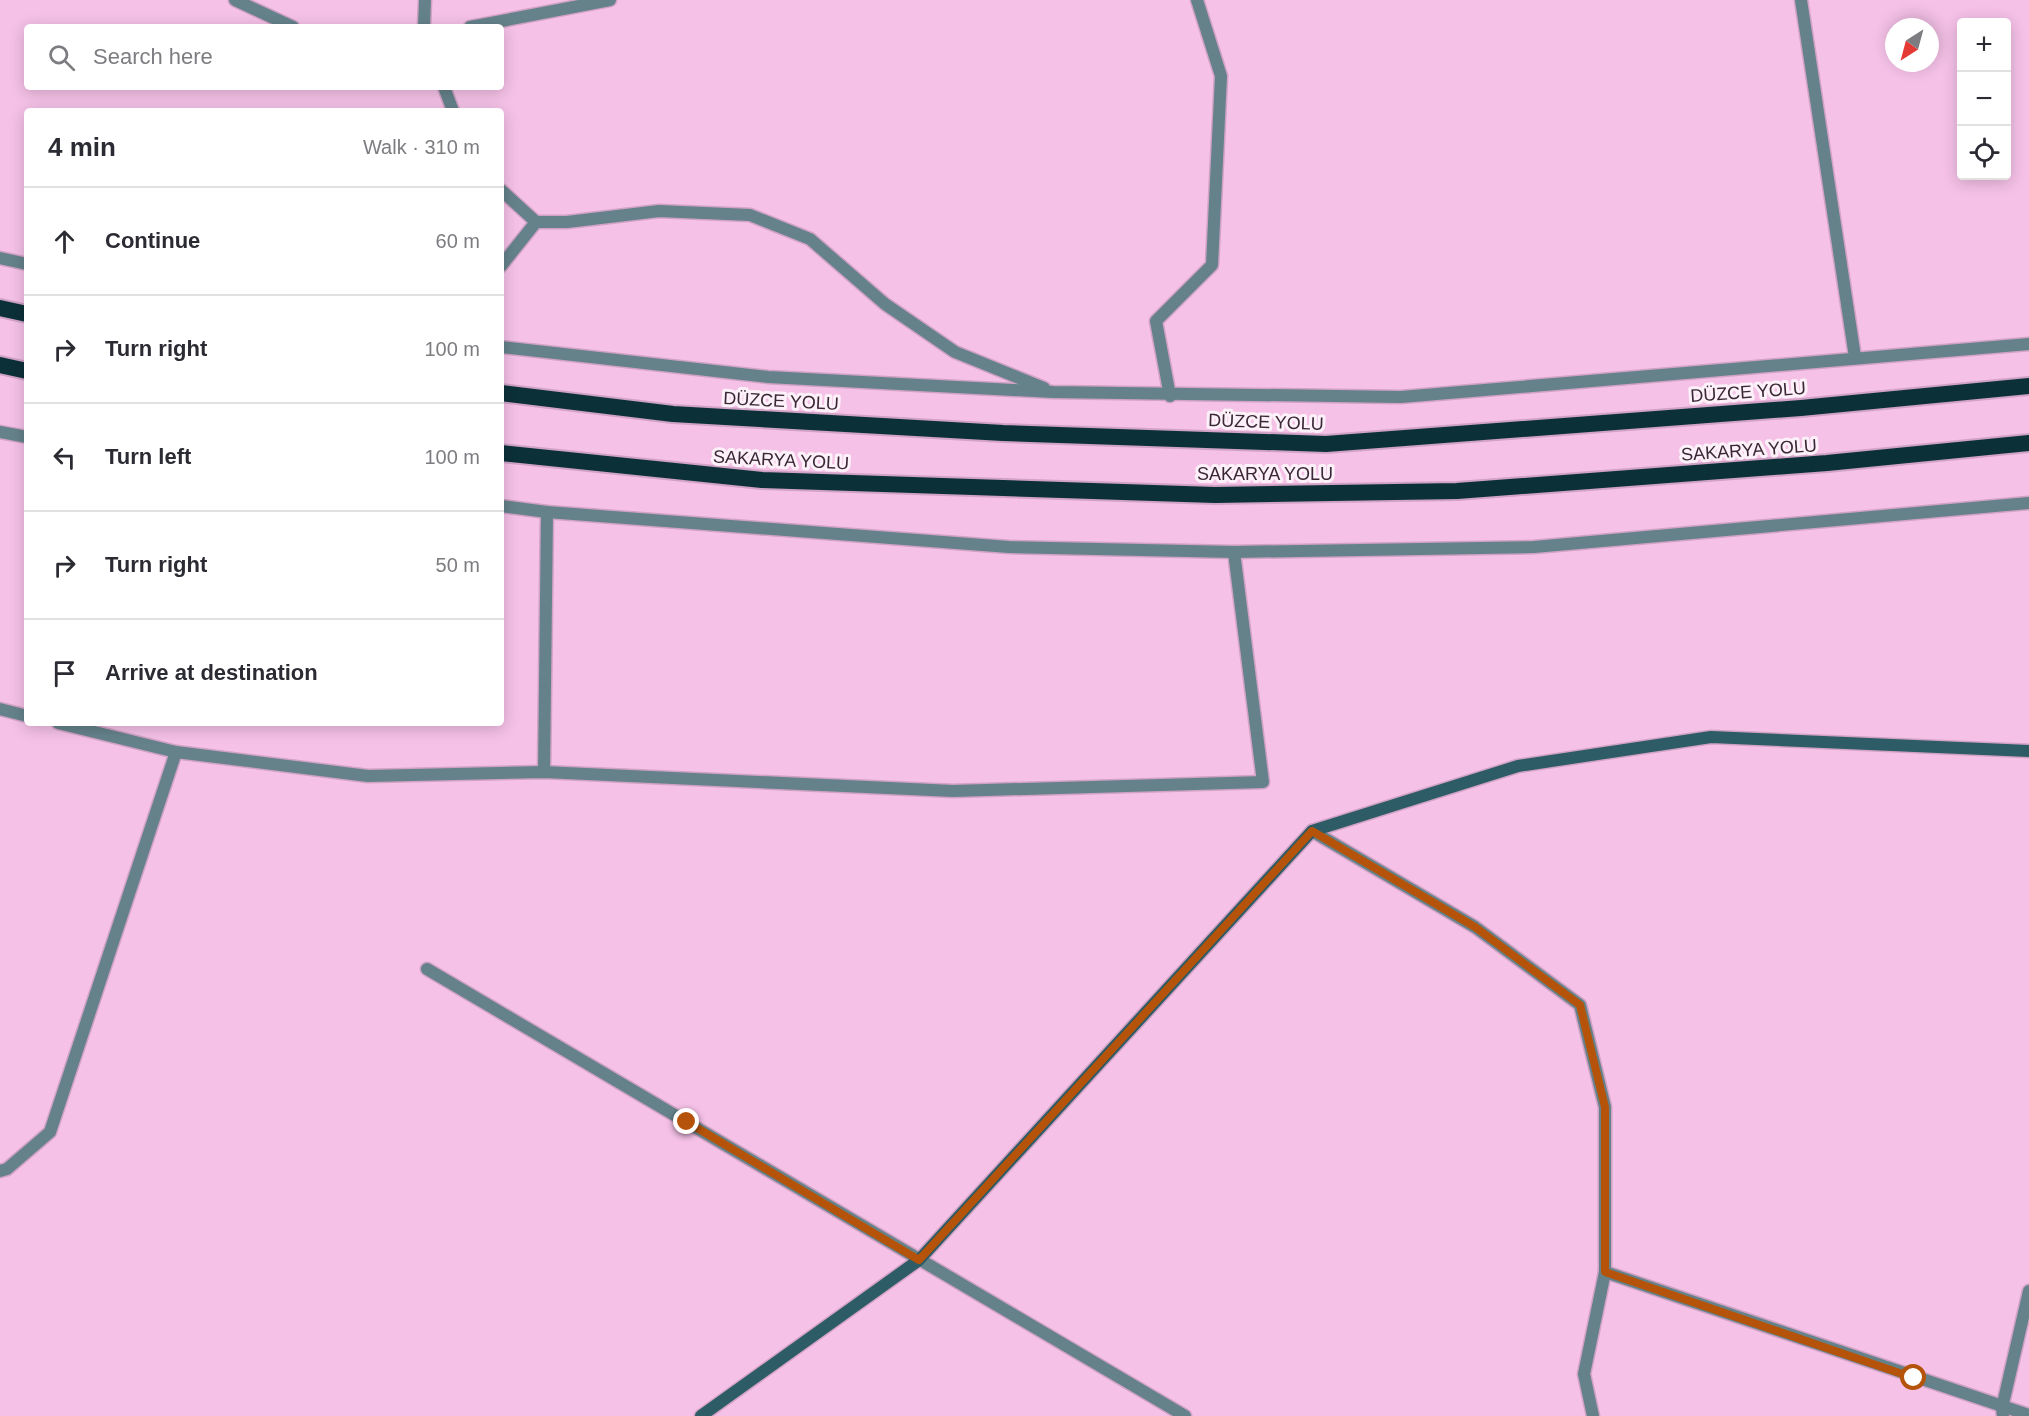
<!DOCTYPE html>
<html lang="en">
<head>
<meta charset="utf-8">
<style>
	:root { --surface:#fff; --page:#f2f2f3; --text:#2b2b33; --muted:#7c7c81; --line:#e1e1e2 }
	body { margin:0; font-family:Helvetica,sans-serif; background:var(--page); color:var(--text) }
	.controls { position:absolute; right:18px; top:18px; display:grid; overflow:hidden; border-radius:6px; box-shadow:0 3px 15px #0003 }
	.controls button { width:54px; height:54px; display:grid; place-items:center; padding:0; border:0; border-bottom:2px solid var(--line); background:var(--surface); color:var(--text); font:30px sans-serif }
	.compass { position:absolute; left:1885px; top:18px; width:54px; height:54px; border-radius:50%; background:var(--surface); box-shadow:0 3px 15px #0003; rotate:216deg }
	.stop { position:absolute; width:18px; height:18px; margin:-14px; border:4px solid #b45309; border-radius:50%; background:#fff }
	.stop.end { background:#b45309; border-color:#fff; box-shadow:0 2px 6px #0008 }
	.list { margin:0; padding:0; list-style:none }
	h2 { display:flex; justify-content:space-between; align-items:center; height:78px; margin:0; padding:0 24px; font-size:26px }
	h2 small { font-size:20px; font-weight:400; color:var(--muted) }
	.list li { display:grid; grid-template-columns:39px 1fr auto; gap:18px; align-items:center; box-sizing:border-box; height:108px; padding:0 24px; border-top:2px solid var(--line) }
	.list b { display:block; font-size:22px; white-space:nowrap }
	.list em { font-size:20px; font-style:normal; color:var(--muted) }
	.icon { flex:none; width:33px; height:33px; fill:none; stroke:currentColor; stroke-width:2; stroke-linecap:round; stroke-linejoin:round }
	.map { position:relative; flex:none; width:2029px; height:1416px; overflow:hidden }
	.search { position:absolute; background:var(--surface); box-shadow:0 3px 15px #0003; left:24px; top:24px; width:480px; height:66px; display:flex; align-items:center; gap:15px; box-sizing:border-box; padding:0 21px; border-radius:6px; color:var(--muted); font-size:22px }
	.panel { position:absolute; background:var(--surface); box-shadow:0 3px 15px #0003; left:24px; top:108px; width:480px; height:618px; border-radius:6px }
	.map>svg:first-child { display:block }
</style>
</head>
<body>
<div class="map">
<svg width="2029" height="1416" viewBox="0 0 2029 1416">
	<rect width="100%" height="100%" fill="#f5c1e7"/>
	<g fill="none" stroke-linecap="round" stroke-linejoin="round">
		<defs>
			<g id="minor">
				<polyline points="235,0 293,27"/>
				<polyline points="1801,0 1855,357"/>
				<polyline points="424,27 425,0"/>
				<polyline points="470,27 610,0"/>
				<polyline points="444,87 453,111"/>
				<polyline points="501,190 536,222 567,222 659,211 750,215 810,239 885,304 955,352 1044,388"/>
				<polyline points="0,258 27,264"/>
				<polyline points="501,266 536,222"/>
				<polyline points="501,347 768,377 1053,392 1401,397 2029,344"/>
				<polyline points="1170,396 1156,321 1212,265 1221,76 1197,0"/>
				<polyline points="0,432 27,437"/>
				<polyline points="501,506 547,512 1009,547 1234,552 1534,547 2029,503"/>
				<polyline points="0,709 27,716"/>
				<polyline points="58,723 176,752 368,776 544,772 953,791 1263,782 1234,552"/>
				<polyline points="544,772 547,512"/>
				<polyline points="1312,831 1475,927 1580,1005 1605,1107 1605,1272 1584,1374 1593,1416"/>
				<polyline points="427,969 1185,1416"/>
				<polyline points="0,1171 7,1169 50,1132 176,752"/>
				<polyline points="1605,1272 2029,1415"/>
				<polyline points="2003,1416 2002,1408 2029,1291"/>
			</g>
			<polyline id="secondary" points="701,1416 919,1260 1312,831 1518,766 1711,737 2029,751"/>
			<g id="trunk">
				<polyline points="0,308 27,314"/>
				<polyline points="0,365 27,371"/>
				<polyline points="501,393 673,414 1003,433 1326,444 1801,408 2029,386"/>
				<polyline points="501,453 762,480 1215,495 1457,491 1827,463 2029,443"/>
			</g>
		</defs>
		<!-- minor casing -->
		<use href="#minor" stroke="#d0a2c4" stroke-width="15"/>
		<!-- secondary casing -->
		<use href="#secondary" stroke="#d0a2c4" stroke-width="15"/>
		<!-- trunk casing -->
		<use href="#trunk" stroke="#d0a2c4" stroke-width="20"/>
		<!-- minor -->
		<use href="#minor" stroke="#65828a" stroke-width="12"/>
		<!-- secondary -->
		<use href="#secondary" stroke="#2d5b66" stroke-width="12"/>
		<!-- trunk -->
		<use href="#trunk" stroke="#0c3038" stroke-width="16"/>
	</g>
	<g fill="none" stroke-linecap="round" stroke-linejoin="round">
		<!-- route -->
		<polyline stroke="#b45309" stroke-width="8" points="687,1122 919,1260 1312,831 1475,927 1580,1005 1605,1107 1605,1272 1914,1378"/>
	</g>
	<g text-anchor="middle" stroke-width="6" stroke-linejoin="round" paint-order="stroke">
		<!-- street labels -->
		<g font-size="18" fill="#3b2736" stroke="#fcf1f8">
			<text transform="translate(1748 392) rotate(-4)" y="6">DÜZCE YOLU</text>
			<text transform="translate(781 401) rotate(3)" y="6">DÜZCE YOLU</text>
			<text transform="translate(1266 422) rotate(2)" y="6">DÜZCE YOLU</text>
			<text transform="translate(1749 450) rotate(-4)" y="6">SAKARYA YOLU</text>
			<text transform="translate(781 460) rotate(3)" y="6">SAKARYA YOLU</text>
			<text x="1265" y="480">SAKARYA YOLU</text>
		</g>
	</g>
</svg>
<div class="controls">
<button>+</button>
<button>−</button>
<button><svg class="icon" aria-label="locate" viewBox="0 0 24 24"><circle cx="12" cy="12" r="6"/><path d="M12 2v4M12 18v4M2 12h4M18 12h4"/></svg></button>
</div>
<svg class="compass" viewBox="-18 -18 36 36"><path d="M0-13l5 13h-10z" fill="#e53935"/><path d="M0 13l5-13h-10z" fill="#7c7c81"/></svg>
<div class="stop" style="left:1914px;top:1378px"></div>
<div class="stop end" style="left:687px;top:1122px"></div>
<div class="search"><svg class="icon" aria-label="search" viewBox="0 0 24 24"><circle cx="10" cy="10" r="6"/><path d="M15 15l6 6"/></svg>Search here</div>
<section class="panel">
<h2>4 min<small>Walk · 310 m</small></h2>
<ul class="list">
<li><svg class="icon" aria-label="ahead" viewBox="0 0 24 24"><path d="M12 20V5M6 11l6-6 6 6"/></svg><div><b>Continue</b></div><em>60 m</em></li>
<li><svg class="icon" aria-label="right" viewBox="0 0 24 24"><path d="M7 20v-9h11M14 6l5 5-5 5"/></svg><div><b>Turn right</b></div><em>100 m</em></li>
<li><svg class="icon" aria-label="left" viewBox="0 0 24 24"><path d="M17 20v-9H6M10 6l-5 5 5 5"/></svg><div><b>Turn left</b></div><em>100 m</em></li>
<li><svg class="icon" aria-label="right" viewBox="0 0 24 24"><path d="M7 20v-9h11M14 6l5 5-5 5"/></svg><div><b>Turn right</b></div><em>50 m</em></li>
<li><svg class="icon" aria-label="arrive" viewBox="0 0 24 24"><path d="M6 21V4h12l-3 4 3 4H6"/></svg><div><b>Arrive at destination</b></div></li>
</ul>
</section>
</div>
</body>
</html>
